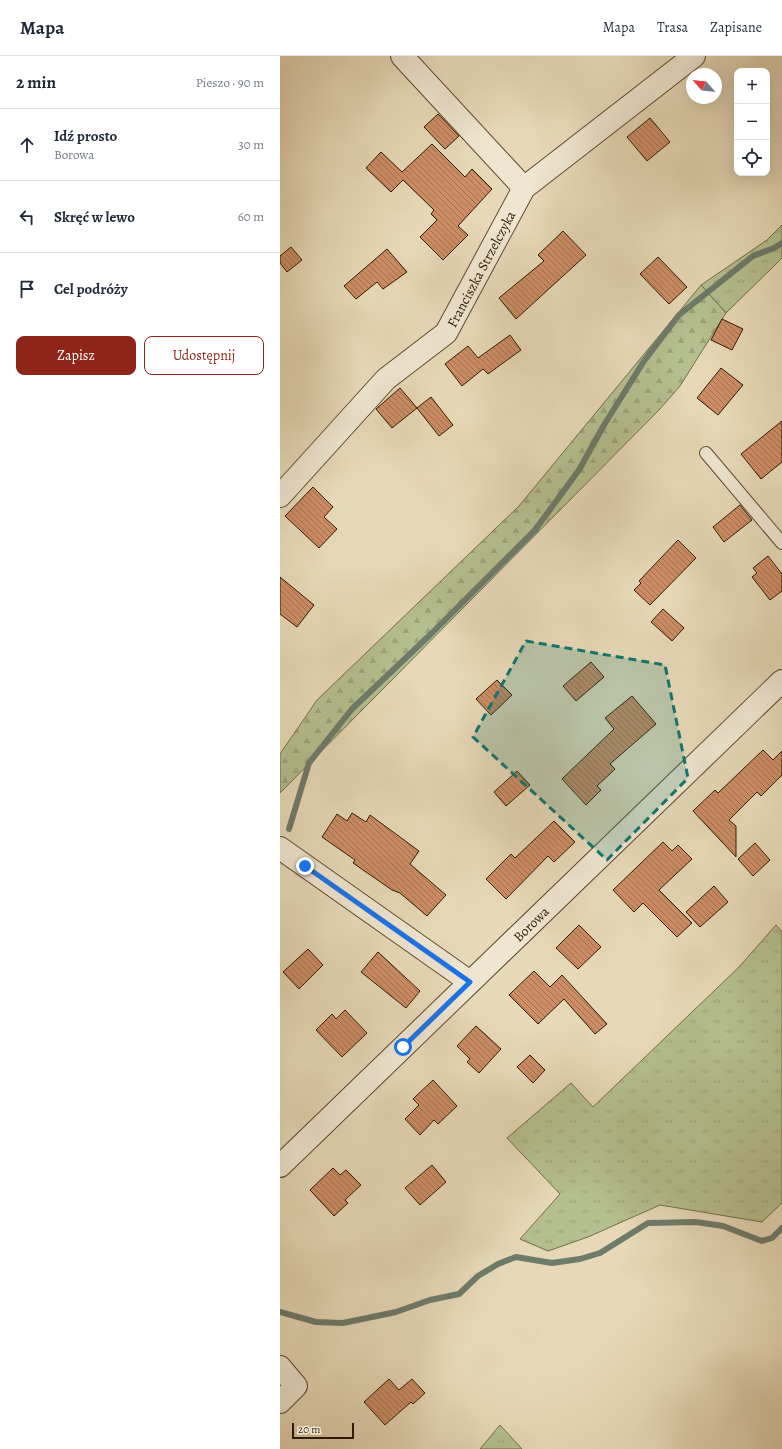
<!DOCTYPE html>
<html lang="pl">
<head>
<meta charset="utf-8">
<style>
	:root { --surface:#fff; --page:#f6f6f7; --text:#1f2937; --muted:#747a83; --line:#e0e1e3; --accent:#8f2418 }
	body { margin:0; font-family:Alegreya,serif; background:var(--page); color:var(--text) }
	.controls { position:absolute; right:12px; top:12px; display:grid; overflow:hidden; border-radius:8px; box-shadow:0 4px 16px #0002 }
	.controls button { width:36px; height:36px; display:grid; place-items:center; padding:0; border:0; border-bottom:1px solid var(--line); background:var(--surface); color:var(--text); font:20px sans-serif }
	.compass { position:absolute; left:406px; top:12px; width:36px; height:36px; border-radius:50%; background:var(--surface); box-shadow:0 4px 16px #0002; rotate:297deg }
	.scale { position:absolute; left:12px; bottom:10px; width:62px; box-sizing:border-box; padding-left:4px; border:2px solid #2f1c00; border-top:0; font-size:11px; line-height:14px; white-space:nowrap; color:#2f1c00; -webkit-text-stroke:3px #efe6d1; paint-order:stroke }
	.stop { position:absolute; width:12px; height:12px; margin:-9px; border:3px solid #1a73e8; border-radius:50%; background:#fff }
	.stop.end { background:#1a73e8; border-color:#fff; box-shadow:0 1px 4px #0008 }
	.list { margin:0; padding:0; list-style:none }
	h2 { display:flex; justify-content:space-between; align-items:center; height:52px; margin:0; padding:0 16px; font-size:17px }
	h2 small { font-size:13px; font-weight:400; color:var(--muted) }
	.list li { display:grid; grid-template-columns:26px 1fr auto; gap:12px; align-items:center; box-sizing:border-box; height:72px; padding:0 16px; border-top:1px solid var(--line) }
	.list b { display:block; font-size:15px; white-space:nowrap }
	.list p { margin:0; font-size:13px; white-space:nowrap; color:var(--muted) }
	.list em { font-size:13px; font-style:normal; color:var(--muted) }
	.actions { display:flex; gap:8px; padding:12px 16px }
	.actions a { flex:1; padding:9px 0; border:1px solid var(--accent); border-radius:8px; text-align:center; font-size:14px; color:var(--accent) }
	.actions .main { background:var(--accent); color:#fff }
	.icon { flex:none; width:22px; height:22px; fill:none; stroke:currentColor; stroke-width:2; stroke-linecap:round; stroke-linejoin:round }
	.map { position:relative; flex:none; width:502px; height:1393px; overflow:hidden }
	header { display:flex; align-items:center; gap:24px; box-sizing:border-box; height:56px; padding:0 20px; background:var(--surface); border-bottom:1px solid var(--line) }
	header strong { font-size:19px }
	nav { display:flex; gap:22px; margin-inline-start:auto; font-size:14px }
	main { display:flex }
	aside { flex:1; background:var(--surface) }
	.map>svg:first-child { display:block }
</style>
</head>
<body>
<header>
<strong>Mapa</strong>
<nav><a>Mapa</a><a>Trasa</a><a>Zapisane</a></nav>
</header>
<main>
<aside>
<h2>2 min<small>Pieszo · 90 m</small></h2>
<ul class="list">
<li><svg class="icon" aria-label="ahead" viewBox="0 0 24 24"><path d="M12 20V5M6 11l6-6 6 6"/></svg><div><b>Idź prosto</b><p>Borowa</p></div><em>30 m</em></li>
<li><svg class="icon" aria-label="left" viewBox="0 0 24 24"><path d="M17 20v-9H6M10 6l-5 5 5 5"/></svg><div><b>Skręć w lewo</b></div><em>60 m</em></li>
<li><svg class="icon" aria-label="arrive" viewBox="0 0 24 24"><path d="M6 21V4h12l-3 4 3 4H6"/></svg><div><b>Cel podróży</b></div></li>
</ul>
<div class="actions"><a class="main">Zapisz</a><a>Udostępnij</a></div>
</aside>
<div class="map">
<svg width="502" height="1393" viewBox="0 0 502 1393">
	<defs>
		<pattern id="grass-tufts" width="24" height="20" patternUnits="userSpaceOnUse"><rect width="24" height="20" fill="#b5bf8f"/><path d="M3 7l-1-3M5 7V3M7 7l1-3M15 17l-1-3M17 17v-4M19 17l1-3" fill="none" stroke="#9ca47a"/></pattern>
		<pattern id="forest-firs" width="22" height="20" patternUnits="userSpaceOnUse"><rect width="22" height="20" fill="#b5bf8f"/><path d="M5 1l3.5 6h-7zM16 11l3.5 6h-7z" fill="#9ca47a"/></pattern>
		<pattern id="building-back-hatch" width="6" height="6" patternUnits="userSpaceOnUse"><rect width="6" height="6" fill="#cd8d65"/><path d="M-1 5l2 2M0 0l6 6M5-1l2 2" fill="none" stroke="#a77251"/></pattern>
	</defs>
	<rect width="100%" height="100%" fill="#e7d9b8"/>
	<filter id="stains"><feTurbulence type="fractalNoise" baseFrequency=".005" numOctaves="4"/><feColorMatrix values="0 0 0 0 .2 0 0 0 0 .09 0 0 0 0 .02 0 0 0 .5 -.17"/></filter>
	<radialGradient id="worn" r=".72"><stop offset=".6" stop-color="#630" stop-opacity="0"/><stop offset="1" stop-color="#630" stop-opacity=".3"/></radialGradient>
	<!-- grass -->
	<g fill="url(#grass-tufts)" stroke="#726e48">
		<polygon points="502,169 502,202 446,257 421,229 487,184"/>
		<polygon points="496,869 502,876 502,1147 482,1166 380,1149 308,1181 268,1195 240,1183 280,1138 227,1082 291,1027 313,1051 459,911"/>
		<polygon points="220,1369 242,1393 200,1393"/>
	</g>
	<!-- forest -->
	<polygon fill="url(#forest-firs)" stroke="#726e48" points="421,229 446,257 400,330 379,354 0,737 0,698 37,644 239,450"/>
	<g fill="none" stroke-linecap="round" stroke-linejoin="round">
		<!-- stream -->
		<g stroke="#6d7b6a" stroke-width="6">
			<polyline points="9,773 29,707 72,653 151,578 255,474 299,414 324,369 364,305 399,259 473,200 494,192 502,187"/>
			<polyline points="0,1256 36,1266 63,1267 116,1256 150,1244 179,1238 198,1220 218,1208 236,1201 272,1207 300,1203 320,1197 368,1167 416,1166 443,1170 482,1185 492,1182 502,1172"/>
		</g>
	</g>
	<!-- building -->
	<g fill="url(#building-back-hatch)" stroke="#2f1c00">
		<polygon points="158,58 179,80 165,93 144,71"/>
		<polygon points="370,62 390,86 367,105 347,81"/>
		<polygon points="152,88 185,121 192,113 212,133 178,170 188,179 163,204 140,181 157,164 151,158 154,154 123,124 111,136 86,112 101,96 122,116"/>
		<polygon points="283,175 306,199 236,263 219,242 264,205 258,199"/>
		<polygon points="11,191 22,204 7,216 0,207 0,200"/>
		<polygon points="107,193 127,216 103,233 97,226 76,243 64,230"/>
		<polygon points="378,201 407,231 389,248 360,218"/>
		<polygon points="442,263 463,273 452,294 431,284"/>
		<polygon points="230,279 241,294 208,318 203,313 182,330 165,308 188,290 198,302"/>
		<polygon points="441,312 463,329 438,359 417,342"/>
		<polygon points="120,332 137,352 112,372 96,353"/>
		<polygon points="151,341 173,369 159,380 137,352"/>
		<polygon points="502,365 502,406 481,423 461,398"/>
		<polygon points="33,431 53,451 44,461 57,473 39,492 5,460"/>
		<polygon points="460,449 472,464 444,486 433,471"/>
		<polygon points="398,484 416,502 370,549 354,534 361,527 359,525"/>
		<polygon points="488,500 502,518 502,535 490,544 472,521 477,517 473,512"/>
		<polygon points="0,521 34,549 17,571 0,558"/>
		<polygon points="383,553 404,572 392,585 371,566"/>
		<polygon points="311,606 324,621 296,645 283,630"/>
		<polygon points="217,624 232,639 211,659 196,643"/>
		<polygon points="352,640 376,668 330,708 335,713 317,730 321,734 306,749 282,723 334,673 325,662"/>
		<polygon points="483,694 493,704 502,695 502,719 481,740 477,736 449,764 456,770 456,801 413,755 435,734 438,737"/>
		<polygon points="237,715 250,729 226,750 214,736"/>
		<polygon points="72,757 86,766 90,759 139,795 130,808 166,839 147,860 120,837 112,834 73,807 75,804 42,781 57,758 67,765"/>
		<polygon points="274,765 295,786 274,806 268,800 226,843 206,823 231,798 235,802"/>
		<polygon points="383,786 392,795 398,789 412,803 379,834 412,867 397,881 363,847 354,856 333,834"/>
		<polygon points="475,787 490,804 473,820 458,803"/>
		<polygon points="434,830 448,846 420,871 406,856"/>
		<polygon points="299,869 321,891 298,913 276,892"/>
		<polygon points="28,893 43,909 19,933 3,916"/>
		<polygon points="98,896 140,935 126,952 81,916"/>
		<polygon points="254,915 270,931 282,919 327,968 315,978 284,943 258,968 229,939"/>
		<polygon points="65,954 87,977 62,1001 36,974 52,958 56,963"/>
		<polygon points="196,970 221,993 199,1017 187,1006 190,1003 177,990"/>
		<polygon points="250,999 265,1014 253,1027 237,1011"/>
		<polygon points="153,1024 177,1050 158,1068 154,1064 140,1079 125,1063 139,1049 133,1043"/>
		<polygon points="152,1109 166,1126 140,1149 125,1132"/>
		<polygon points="53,1112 60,1119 66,1114 81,1129 65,1144 68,1147 54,1160 30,1134"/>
		<polygon points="109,1323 119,1334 132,1323 145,1337 133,1348 131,1346 105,1369 84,1346"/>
	</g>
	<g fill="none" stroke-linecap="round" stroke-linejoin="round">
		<defs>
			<polyline id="service" points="426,397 502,487"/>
			<g id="minor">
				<polyline points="122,0 244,132"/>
				<polyline points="0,440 106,323 166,277 244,132 414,0"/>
				<polyline points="0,792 190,926"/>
				<polyline points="0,1110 502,625"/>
				<polyline points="0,1311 16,1330 0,1346"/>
			</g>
		</defs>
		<!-- service casing -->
		<use href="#service" stroke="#5d4b2e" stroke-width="14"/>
		<!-- minor casing -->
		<use href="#minor" stroke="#5d4b2e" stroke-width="24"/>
		<!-- service -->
		<use href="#service" stroke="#efe6d1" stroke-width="12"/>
		<!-- minor -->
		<use href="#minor" stroke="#efe6d1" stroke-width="22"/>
	</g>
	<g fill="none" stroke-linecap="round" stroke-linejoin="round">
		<!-- route -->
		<polyline stroke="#1a73e8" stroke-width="5" points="25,810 190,926 123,991"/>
	</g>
	<!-- marked area -->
	<path fill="#0f766e" fill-opacity="0.2" stroke="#0f766e" stroke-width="3" stroke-dasharray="8 5" stroke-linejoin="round" d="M 246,585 L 385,609 L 408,722 L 327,804 L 193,681 Z"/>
	<g text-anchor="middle" stroke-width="3" stroke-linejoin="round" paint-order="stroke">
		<!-- street labels -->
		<g font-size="14" fill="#2f1c00" stroke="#efe6d1">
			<text transform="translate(201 213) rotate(-62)" y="5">Franciszka Strzelczyka</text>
			<text transform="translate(251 868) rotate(-44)" y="5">Borowa</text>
		</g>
	</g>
	<rect width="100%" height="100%" filter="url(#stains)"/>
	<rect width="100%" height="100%" fill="url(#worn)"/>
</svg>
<div class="controls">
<button>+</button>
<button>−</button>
<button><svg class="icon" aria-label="locate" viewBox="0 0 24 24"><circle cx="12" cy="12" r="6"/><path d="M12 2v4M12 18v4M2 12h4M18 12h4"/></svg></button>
</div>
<svg class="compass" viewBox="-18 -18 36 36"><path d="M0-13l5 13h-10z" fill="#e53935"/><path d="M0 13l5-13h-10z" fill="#747a83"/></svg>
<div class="scale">20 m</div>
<div class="stop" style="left:123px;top:991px"></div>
<div class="stop end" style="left:25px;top:810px"></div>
</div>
</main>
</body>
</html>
